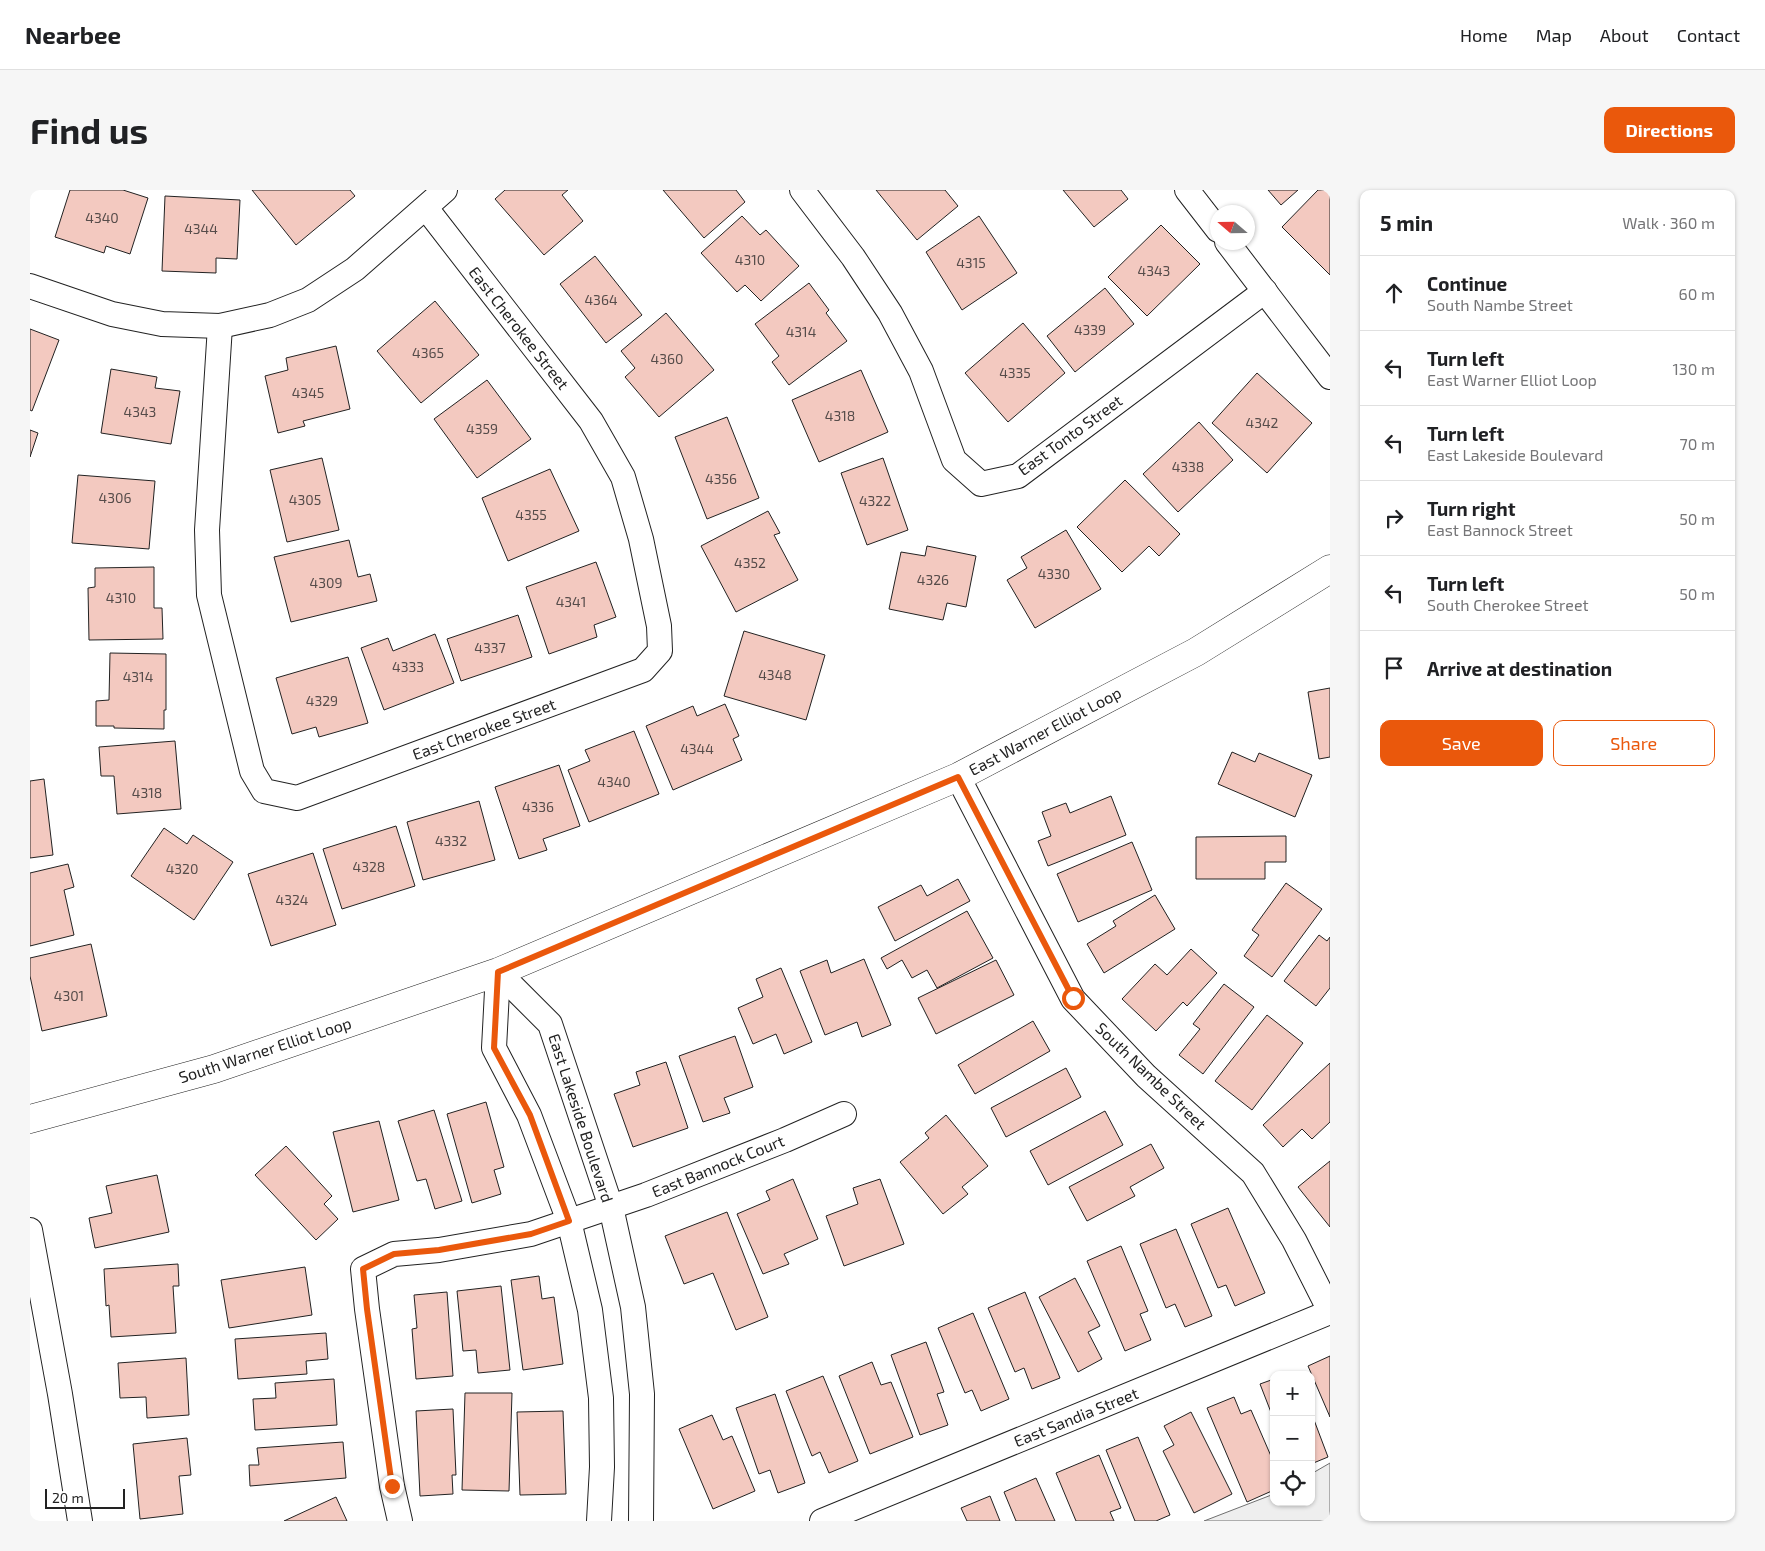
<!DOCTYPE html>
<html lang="en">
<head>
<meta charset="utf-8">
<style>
	:root { --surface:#fff; --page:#f6f6f6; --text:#202124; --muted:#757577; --line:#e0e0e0; --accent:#ea580c }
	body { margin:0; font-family:"Exo 2",sans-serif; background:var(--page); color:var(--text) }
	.controls { position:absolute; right:15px; bottom:15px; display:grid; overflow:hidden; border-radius:10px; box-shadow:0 1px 4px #0004 }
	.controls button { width:45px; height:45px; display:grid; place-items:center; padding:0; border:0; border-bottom:1px solid var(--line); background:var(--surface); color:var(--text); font:25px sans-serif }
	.compass { position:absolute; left:1180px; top:15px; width:45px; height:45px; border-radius:50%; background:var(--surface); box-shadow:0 1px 4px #0004; rotate:290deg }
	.scale { position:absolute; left:15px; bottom:12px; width:80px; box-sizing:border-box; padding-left:5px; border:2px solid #222; border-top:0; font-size:14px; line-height:18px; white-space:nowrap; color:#222; -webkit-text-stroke:4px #fff; paint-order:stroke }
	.stop { position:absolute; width:15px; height:15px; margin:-11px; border:4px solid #ea580c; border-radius:50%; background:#fff }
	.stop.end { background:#ea580c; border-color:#fff; box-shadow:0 1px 5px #0008 }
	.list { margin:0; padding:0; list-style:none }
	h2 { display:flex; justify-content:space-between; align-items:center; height:65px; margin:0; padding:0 20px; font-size:21px }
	h2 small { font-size:16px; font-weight:400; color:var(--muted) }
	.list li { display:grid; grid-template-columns:32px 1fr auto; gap:15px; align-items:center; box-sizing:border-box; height:75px; padding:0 20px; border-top:1px solid var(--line) }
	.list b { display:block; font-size:19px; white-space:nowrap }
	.list p { margin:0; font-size:16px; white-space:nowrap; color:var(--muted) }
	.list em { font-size:16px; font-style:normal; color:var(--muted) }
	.actions { display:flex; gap:10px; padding:15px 20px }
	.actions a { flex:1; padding:11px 0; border:1px solid var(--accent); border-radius:10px; text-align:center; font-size:18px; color:var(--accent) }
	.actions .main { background:var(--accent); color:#fff }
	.icon { flex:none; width:28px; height:28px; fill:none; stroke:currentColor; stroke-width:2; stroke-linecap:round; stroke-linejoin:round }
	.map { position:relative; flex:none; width:1300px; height:1331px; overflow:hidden; border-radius:10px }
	header { display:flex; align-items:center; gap:30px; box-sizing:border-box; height:70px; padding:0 25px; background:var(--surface); border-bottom:1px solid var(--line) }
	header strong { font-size:24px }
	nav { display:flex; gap:28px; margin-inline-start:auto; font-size:18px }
	.intro { display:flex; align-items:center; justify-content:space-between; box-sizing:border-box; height:120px; padding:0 30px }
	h1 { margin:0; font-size:35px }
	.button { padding:12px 22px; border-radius:10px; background:var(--accent); color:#fff; font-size:18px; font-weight:700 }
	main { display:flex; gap:30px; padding:0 30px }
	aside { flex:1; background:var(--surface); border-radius:10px; box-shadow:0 1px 4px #0004 }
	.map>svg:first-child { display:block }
</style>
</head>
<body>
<header>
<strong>Nearbee</strong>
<nav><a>Home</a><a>Map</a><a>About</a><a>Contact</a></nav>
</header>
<div class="intro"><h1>Find us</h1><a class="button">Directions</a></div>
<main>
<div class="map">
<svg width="1300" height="1331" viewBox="0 0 1300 1331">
	<rect width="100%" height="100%" fill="#fff"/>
	<!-- green -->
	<polygon fill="#eee" stroke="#6f6f6f" points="1300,1273 1300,1331 1174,1331 1244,1304 1244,1312 1281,1312 1281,1284"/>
	<!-- building -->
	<g fill="#f3c9c0" stroke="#222">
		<polygon points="40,0 93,0 118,8 100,64 76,56 74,63 25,47"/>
		<polygon points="222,0 320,0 325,6 266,55"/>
		<polygon points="475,0 538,0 532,5 553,31 514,65 465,9"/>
		<polygon points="633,0 706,0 715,12 674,48"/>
		<polygon points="846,0 915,0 928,16 887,50"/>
		<polygon points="1033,0 1091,0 1098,9 1064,37"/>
		<polygon points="1238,0 1268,0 1251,15"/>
		<polygon points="1288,0 1300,0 1300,85 1252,37"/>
		<polygon points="135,6 210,10 207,69 186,68 186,83 132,81"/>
		<polygon points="712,26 730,45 736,40 769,76 731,111 715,95 707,102 671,63"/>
		<polygon points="949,26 987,83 932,120 896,62"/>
		<polygon points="1131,35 1170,74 1117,126 1078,87"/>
		<polygon points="565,66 612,125 576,153 530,94"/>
		<polygon points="779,93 799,120 796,123 817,151 759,195 742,172 749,166 725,134"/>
		<polygon points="1075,98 1104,134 1045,182 1017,146"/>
		<polygon points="405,111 449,165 391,213 347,161"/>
		<polygon points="636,123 684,180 629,227 595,187 605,178 591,161"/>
		<polygon points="993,133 1035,183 978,232 935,183"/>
		<polygon points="0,139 29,150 2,221 0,220"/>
		<polygon points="306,156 320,219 273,231 275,236 248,243 235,186 258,180 256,168"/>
		<polygon points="81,179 127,187 125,198 150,201 141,254 71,243"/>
		<polygon points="831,180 858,242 789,272 762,210"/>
		<polygon points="1227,183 1282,233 1237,283 1182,233"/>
		<polygon points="457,190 501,249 447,288 404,229"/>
		<polygon points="697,227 729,308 677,329 645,247"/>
		<polygon points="1169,232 1203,270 1148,322 1113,284"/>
		<polygon points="0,240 8,243 0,267"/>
		<polygon points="292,268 309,340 257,352 240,280"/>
		<polygon points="853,268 878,340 837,355 811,283"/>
		<polygon points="520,279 549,341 478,371 452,308"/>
		<polygon points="48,285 125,291 119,359 42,353"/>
		<polygon points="1095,290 1150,344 1129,366 1119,356 1092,382 1047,337"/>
		<polygon points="738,321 750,343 744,345 768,390 706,422 671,356"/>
		<polygon points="1036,340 1071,399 1005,438 977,390 997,378 991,367"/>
		<polygon points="319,350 328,387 340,384 347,411 261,432 244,367"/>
		<polygon points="897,356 946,366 936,417 917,413 913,430 859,419 871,362 895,366"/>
		<polygon points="566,372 586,427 564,435 567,447 519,464 496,397"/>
		<polygon points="124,377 124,418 132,418 133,449 59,450 58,398 65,397 65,378"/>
		<polygon points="488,425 502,467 431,491 417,449"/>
		<polygon points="714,441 795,465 776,530 694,506"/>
		<polygon points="405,444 424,493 354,520 331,458 358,448 363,461"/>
		<polygon points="80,463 136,464 136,520 134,520 134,539 84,538 84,536 66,536 66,511 79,510"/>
		<polygon points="318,467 338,533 289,547 286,537 262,544 246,488"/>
		<polygon points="1300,498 1300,567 1289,569 1278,502"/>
		<polygon points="695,514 709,546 703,549 712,570 643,600 616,536 663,516 667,526"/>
		<polygon points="604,541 629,604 559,632 538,580 560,571 555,560"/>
		<polygon points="145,551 151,619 87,624 84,586 71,586 69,557"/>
		<polygon points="1202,562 1225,572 1229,563 1282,585 1265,627 1188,594"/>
		<polygon points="529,575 550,636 513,649 517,660 489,669 465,597"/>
		<polygon points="14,589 23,665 0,668 0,591"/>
		<polygon points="1081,606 1096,645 1018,676 1008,651 1021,646 1012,622 1036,613 1040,623"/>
		<polygon points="449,611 465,670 393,690 377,632"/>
		<polygon points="366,636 385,696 312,719 293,659"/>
		<polygon points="134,638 157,654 163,645 203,672 164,730 101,686"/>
		<polygon points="1256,646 1256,672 1235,672 1235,689 1166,689 1166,647"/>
		<polygon points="1102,652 1122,700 1048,732 1027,684"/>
		<polygon points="283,663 306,735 241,756 218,684"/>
		<polygon points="38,674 44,697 34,700 44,745 0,756 0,683"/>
		<polygon points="928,689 940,711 865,751 848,717 891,695 897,706"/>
		<polygon points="1256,693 1292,719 1242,787 1214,766 1229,745 1222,740"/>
		<polygon points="1125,705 1145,739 1074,783 1057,754 1086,736 1083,731"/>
		<polygon points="937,721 963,768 907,798 897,780 882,788 872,770 857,779 851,768"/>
		<polygon points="1289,745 1297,751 1300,747 1300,798 1286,816 1254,791"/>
		<polygon points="61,754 77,826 12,841 0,786 0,768"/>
		<polygon points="1161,759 1187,783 1157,816 1153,812 1126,841 1092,809 1125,774 1137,785"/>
		<polygon points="834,769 861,835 832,847 827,832 795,845 770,781 797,770 801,783"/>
		<polygon points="966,770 984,805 906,844 888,808"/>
		<polygon points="751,778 782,852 754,864 746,844 723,854 708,818 733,807 726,789"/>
		<polygon points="1194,794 1224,817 1173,884 1149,865 1170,839 1163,834"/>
		<polygon points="1237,825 1273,853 1222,920 1185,891"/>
		<polygon points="1003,831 1020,861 945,904 928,875"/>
		<polygon points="705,846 723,897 694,908 700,923 673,932 649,866"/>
		<polygon points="636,872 658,938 603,957 584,904 610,895 606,882"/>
		<polygon points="1300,873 1300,932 1282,949 1272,939 1253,957 1233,935"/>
		<polygon points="1036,878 1051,907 976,947 961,918"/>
		<polygon points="456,912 474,977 464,980 471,1004 442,1013 417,924"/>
		<polygon points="404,920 432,1011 405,1019 396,989 387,991 368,931"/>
		<polygon points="1075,921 1093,955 1018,995 1000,961"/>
		<polygon points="916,925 958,976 932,997 938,1004 913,1024 870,972 899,948 895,943"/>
		<polygon points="349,931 369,1010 323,1022 303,942"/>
		<polygon points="1121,954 1134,978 1100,997 1105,1006 1057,1031 1039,997"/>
		<polygon points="256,956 302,1006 294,1014 308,1029 286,1050 225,985"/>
		<polygon points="1300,971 1300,1037 1268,997"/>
		<polygon points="127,985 139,1042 65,1058 59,1028 82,1023 76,996"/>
		<polygon points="763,989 788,1049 754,1064 759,1074 733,1084 707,1024 740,1010 736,1001"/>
		<polygon points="850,989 874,1054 814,1076 796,1026 828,1014 823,998"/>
		<polygon points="1198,1018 1235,1103 1205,1116 1196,1095 1188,1098 1161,1034"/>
		<polygon points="697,1022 738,1127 706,1140 683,1083 654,1094 635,1046"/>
		<polygon points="1146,1039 1182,1126 1155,1137 1145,1114 1136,1118 1110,1054"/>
		<polygon points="1091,1056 1118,1121 1110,1124 1121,1150 1095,1161 1057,1071"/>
		<polygon points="148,1074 149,1096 143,1096 146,1143 81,1147 79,1115 76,1116 74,1079"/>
		<polygon points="275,1077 282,1125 199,1138 191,1090"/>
		<polygon points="509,1086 512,1109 524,1107 533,1174 493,1180 481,1090"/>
		<polygon points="1045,1088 1070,1136 1058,1142 1072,1169 1048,1182 1009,1107"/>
		<polygon points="471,1096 480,1180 448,1183 446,1160 433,1161 427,1101"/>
		<polygon points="417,1102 423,1186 386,1189 382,1139 387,1138 384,1105"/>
		<polygon points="995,1102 1030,1188 1002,1199 994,1178 985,1182 958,1118"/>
		<polygon points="943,1123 979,1209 951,1221 942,1200 935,1203 908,1138"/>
		<polygon points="296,1143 298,1169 276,1171 277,1184 208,1189 205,1149"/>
		<polygon points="896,1152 914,1202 907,1204 918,1235 890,1245 861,1165"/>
		<polygon points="1300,1166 1300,1227 1278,1176"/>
		<polygon points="156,1168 159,1225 117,1228 116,1207 90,1208 88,1173"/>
		<polygon points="842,1172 851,1195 861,1192 883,1247 840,1264 809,1186"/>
		<polygon points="793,1186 828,1271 799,1283 790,1262 782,1266 756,1201"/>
		<polygon points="304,1189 307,1235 225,1240 223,1209 246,1208 245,1193"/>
		<polygon points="1244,1189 1244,1230 1230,1194"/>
		<polygon points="435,1203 482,1203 479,1301 432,1300"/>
		<polygon points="745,1204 775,1293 748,1303 740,1280 729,1284 706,1218"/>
		<polygon points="1204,1207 1211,1224 1221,1220 1244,1273 1244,1300 1217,1312 1177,1218"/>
		<polygon points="423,1219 426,1285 422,1285 423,1304 390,1306 386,1221"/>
		<polygon points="533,1221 536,1304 490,1305 487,1222"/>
		<polygon points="1161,1222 1202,1304 1164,1323 1133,1261 1144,1255 1134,1236"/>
		<polygon points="1281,1222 1298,1267 1281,1274"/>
		<polygon points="682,1225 693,1250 702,1246 725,1301 683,1319 649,1239"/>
		<polygon points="1108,1247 1140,1325 1126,1331 1105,1331 1076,1260"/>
		<polygon points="157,1248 161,1285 149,1286 153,1324 110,1329 103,1254"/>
		<polygon points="313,1252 316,1288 220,1296 219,1275 229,1275 227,1258"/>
		<polygon points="1069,1265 1091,1318 1080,1322 1084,1331 1046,1331 1026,1283"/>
		<polygon points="1006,1288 1025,1331 986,1331 974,1302"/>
		<polygon points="960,1306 970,1331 937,1331 931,1318"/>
		<polygon points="306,1307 317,1331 254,1331"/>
	</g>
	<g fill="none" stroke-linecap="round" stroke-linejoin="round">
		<defs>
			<g id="street">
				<polyline points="772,0 823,67 860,123 891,181 924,270 951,294 988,286 1235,101"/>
				<polyline points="1157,0 1188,40"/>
				<polyline points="1197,52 1300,187"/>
				<polyline points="0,96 82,124 132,134 190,136 240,125 278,110 325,79 415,0"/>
				<polyline points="190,136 177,340 179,405 222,581 234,601 267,608 613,480 630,461 629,436 611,349 593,287 561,231 396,18"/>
				<polyline points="928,587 1043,809 1116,886 1223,983 1264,1050 1300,1121"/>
				<polyline points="468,782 520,834 581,1017 603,1117 612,1204 611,1331"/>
				<polyline points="468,782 464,858 499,925 539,1031 560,1120 571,1208 572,1277 569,1331"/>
				<polyline points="0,1040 30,1204 50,1331"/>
				<polyline points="370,1331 362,1296 337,1119 333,1079 364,1064 409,1060 501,1044 616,1005 755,950 814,924"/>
				<polyline points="792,1331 1300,1122"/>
			</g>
			<polyline id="secondary" points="0,929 184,879 468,782 928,587 1166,462 1300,379"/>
		</defs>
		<!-- street casing -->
		<use href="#street" stroke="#222" stroke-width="26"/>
		<!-- secondary casing -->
		<use href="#secondary" stroke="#222" stroke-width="29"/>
		<!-- street -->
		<use href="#street" stroke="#fff" stroke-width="24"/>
		<!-- secondary -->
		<use href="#secondary" stroke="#fff" stroke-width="28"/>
	</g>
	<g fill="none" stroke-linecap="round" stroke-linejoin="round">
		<!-- route -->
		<polyline stroke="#ea580c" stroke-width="6" points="362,1296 337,1119 333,1079 364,1064 409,1060 501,1044 539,1031 500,925 464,858 468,782 928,587 1043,808"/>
	</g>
	<g text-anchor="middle" stroke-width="4" stroke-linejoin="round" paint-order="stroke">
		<!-- number labels -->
		<g font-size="14" fill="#564c4a">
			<text x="72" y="33">4340</text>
			<text x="171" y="44">4344</text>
			<text x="720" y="75">4310</text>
			<text x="941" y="78">4315</text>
			<text x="1124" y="86">4343</text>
			<text x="571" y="115">4364</text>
			<text x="1060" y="145">4339</text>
			<text x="771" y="147">4314</text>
			<text x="398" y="168">4365</text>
			<text x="637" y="174">4360</text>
			<text x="985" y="188">4335</text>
			<text x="278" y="208">4345</text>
			<text x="110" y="227">4343</text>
			<text x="810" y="231">4318</text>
			<text x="1232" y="238">4342</text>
			<text x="452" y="244">4359</text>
			<text x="1158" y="282">4338</text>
			<text x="691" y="294">4356</text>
			<text x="85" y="313">4306</text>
			<text x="275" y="315">4305</text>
			<text x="845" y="316">4322</text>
			<text x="501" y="330">4355</text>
			<text x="720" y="378">4352</text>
			<text x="1024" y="389">4330</text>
			<text x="903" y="395">4326</text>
			<text x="296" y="398">4309</text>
			<text x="91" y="413">4310</text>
			<text x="541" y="417">4341</text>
			<text x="460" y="463">4337</text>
			<text x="378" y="482">4333</text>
			<text x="745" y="490">4348</text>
			<text x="108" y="492">4314</text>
			<text x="292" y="516">4329</text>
			<text x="667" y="564">4344</text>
			<text x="584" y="597">4340</text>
			<text x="117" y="608">4318</text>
			<text x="508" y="622">4336</text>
			<text x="421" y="656">4332</text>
			<text x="339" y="682">4328</text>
			<text x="152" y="684">4320</text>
			<text x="262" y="715">4324</text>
			<text x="39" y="811">4301</text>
		</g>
		<!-- street labels -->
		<g font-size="16" fill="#222" stroke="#fff">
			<text transform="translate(489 138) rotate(52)" y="6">East Cherokee Street</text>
			<text transform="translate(1040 245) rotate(-36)" y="6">East Tonto Street</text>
			<text transform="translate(454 539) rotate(-20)" y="6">East Cherokee Street</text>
			<text transform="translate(1015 541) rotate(-28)" y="6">East Warner Elliot Loop</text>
			<text transform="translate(235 860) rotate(-18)" y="6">South Warner Elliot Loop</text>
			<text transform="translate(1121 886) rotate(44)" y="6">South Nambe Street</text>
			<text transform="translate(551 928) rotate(72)" y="6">East Lakeside Boulevard</text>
			<text transform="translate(688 976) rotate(-22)" y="6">East Bannock Court</text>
			<text transform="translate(1046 1227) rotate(-22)" y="6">East Sandia Street</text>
		</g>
	</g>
</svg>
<div class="controls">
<button>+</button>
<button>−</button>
<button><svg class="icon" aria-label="locate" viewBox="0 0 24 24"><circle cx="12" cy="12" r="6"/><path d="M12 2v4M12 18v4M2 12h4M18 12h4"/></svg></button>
</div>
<svg class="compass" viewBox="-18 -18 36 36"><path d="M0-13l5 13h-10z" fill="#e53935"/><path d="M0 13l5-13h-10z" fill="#757577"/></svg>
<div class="scale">20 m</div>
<div class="stop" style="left:1043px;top:808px"></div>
<div class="stop end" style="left:362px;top:1296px"></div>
</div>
<aside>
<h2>5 min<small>Walk · 360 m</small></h2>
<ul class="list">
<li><svg class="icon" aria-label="ahead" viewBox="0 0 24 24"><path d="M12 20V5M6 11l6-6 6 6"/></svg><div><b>Continue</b><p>South Nambe Street</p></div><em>60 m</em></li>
<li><svg class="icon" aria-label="left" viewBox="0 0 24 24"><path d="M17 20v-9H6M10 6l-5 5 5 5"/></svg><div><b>Turn left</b><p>East Warner Elliot Loop</p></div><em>130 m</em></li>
<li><svg class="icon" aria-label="left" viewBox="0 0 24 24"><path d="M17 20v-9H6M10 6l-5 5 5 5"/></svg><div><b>Turn left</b><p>East Lakeside Boulevard</p></div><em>70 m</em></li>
<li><svg class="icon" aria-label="right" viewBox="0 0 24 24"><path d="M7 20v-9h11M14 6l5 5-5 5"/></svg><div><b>Turn right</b><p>East Bannock Street</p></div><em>50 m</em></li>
<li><svg class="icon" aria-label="left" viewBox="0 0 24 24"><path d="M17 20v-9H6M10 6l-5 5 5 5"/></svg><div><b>Turn left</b><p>South Cherokee Street</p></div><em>50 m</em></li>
<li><svg class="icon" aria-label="arrive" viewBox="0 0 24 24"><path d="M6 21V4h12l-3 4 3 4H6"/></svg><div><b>Arrive at destination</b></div></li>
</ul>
<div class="actions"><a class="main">Save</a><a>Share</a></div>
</aside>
</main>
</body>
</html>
